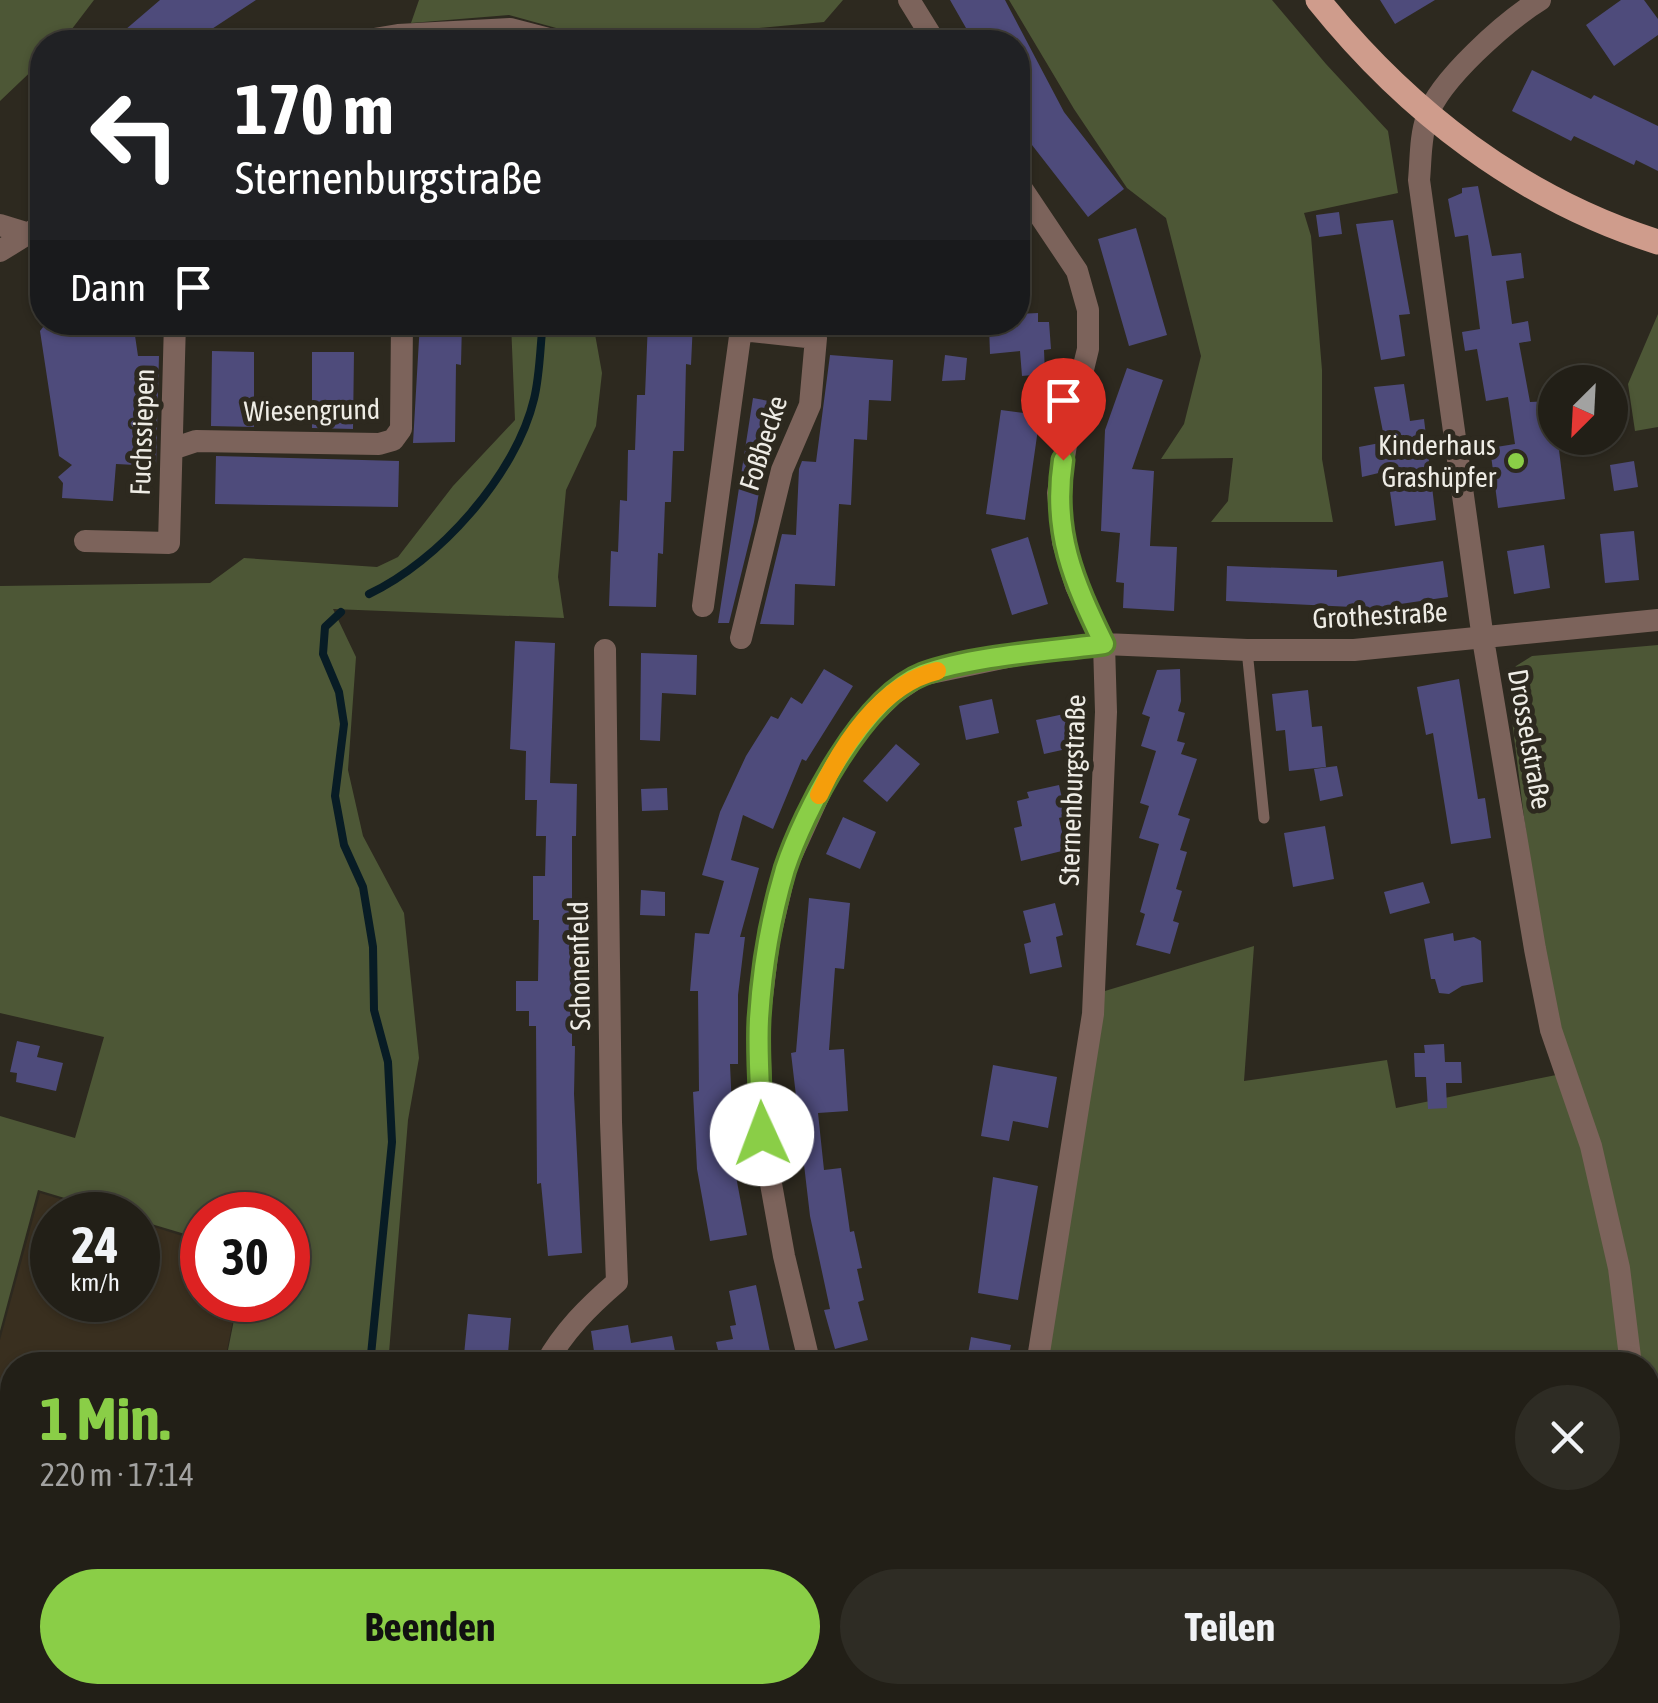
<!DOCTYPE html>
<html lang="de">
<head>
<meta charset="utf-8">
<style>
  body { margin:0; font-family:"Asap Condensed",sans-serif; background:#2e2c24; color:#f1f3f6; height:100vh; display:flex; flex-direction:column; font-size:38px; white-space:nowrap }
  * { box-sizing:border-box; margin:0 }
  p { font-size:32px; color:#a2a2a1 }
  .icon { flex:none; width:55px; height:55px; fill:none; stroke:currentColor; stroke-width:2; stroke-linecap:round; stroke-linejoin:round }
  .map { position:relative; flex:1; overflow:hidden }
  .details { position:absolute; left:0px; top:1352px; width:1660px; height:352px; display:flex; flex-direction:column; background:#221f17; border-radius:40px 40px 0 0; box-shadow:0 2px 8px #0004,0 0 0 2px #3f3d36 }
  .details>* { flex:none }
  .guide { position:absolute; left:30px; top:30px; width:1000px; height:305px; border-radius:40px; box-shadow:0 2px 8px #0004,0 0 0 2px #3f3d36; background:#202124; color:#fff; overflow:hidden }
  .needle { width:65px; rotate:204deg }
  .controls { position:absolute; left:1538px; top:365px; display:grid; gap:20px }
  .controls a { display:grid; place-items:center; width:90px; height:90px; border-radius:50%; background:#221f17; box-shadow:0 2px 8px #0004,0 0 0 2px #3f3d36; font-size:50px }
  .speed { position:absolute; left:30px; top:1192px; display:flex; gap:20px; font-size:50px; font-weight:700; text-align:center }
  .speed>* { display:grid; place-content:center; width:130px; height:130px; border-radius:50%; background:#221f17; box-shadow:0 2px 8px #0004,0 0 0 2px #3f3d36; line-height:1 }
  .speed small { font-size:25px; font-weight:400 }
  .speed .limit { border:15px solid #d22; background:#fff; color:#111 }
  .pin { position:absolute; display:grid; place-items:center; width:85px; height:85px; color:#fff; margin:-102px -42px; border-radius:50% 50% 50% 0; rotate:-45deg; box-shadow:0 0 10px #0007 }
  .pin .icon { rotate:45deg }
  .me { position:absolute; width:110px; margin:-55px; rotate:358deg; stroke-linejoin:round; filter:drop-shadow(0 0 8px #0008) }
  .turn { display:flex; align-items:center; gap:35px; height:210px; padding:0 40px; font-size:45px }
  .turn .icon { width:130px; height:130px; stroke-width:2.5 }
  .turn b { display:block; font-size:70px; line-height:85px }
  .then { display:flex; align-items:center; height:95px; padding:0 40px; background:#0003; gap:20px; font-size:38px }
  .round { display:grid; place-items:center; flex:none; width:105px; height:105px; border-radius:52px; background:#2e2c24 }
  .overview { display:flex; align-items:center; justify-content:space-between; height:170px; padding:0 40px }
  h1 { font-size:60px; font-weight:700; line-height:75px; color:#8ace47 }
  .button { display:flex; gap:20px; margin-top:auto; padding:20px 40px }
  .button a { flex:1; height:115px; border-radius:60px; background:#8ace47; color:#111; font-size:40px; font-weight:700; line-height:115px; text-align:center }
  .button a+a { background:#2e2c24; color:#f1f3f6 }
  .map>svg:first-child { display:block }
  .education { fill:#392f1f }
  .green { fill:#4d5736 }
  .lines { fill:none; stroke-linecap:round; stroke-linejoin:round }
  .stream { stroke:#081c25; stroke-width:8 }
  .building { fill:#4e4b7b }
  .lane { stroke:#7c635b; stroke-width:11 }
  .street { stroke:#7c635b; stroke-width:22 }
  .primary { stroke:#cf9c8c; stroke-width:25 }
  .route-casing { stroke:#5a862e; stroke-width:25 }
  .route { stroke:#8ace47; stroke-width:18 }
  .slow { stroke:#f59e0b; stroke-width:18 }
  .poi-dot { fill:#8ace47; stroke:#2d291f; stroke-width:4 }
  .labels { text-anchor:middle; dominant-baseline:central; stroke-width:10; stroke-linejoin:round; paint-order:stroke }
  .street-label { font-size:28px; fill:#eeece5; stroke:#2d291f }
  .poi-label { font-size:28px; fill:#eeece5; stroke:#2d291f; text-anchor:end }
</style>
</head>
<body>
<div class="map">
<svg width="1658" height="1703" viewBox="0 0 1658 1703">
  <rect width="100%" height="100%" fill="#2d291f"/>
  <path class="education" d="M40 1193 113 1215H52V1300H138V1222L192 1239 202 1250V1300H237L224 1365H12V1692L200 1693 197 1703H0V1340Z"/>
  <path class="green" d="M0 0H94L62 42H42V61L0 101Z
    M419 0H843L824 22 759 28 742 42H607L509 15 411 23Z
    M1009 0H1272L1326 64 1388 131 1398 193 1304 213 1311 236 1322 370V459L1333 522H1211L1228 501 1233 458 1161 459 1184 424 1201 356 1166 218 1127 188 1074 109Z
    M1658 314V427L1635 431 1628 384Z
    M511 323H593L602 373 596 426 566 490 558 577 564 618 333 609 356 657 348 770 363 836 404 913 419 1058 408 1120 388 1365H225L238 1300H288V1215H202V1246L195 1237 138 1220V1215H121L38 1190 0 1331V1116L75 1138 104 1037 0 1013V586L210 583 244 558 377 567 398 557 453 486 515 420Z
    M1658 645V1703H1647L1648 1365H1038L1095 994 1254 946 1244 1081 1387 1060 1396 1108 1556 1075 1507 680 1516 666 1532 656Z
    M203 1692 389 1693 392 1703H199Z"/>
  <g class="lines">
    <path class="stream" d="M369 594C438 562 516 475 534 399 540 375 540 347 543 322
      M341 612 325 627 323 654 339 692 344 724 335 796 344 845 363 887 373 947 374 1010 388 1062 392 1142 370 1365
      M358 1692 361 1703"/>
  </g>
  <path class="building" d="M160 0H256L192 42H136L125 30Z
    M950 0H1005L1064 112 1124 189 1088 217 1032 145 1018 119V42H974Z
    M1380 0H1435L1395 24Z
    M1621 0H1644L1658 19V35L1614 66 1586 25Z
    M1532 70 1591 99 1594 95 1658 126V171L1636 160 1634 165 1574 136 1571 141 1512 111Z
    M1478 186 1492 256 1521 253 1524 278 1506 281 1512 324 1528 321 1531 341 1519 343 1530 402 1553 401 1565 499 1498 508 1490 448 1515 444 1508 397 1486 401 1477 349 1465 351 1462 332 1480 329 1468 235 1455 237 1448 199 1462 193V188Z
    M1339 212 1342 234 1319 237 1316 215Z
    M1393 220 1410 314 1399 315 1405 356 1381 360 1356 224Z
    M1136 228 1167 335 1129 346 1098 239Z
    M1038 313V322H1049L1051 349 1044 350 1045 374 1022 376 1020 351 990 354 989 326 990 322H1018V314Z
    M47 322H133L138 356H159L156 466 116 464 113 501 62 498 63 483 58 477 72 465 59 456 40 331Z
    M420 322H462L461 365 456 364 455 442 413 443Z
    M648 322H693L691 365 686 364 684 451H673L671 502H665L663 554 658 553 656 607 609 606 611 551 618 552 620 500 627 501 628 450H635L637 395H645Z
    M212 351 254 352V427L211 426Z
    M312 352H354L353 429 312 428Z
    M830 355 893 360 891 401 869 400 867 440 854 439 851 505 839 504 835 586 795 584 794 625 760 624 782 534 796 535 799 469 802 461 816 462Z
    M945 355 967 358 965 380 942 381Z
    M1127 368 1163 380 1132 469 1154 471 1150 546 1177 547 1174 611 1123 608 1124 583 1116 582 1120 533 1101 531 1105 430Z
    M1404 384 1410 421 1424 419 1436 520 1395 526 1387 471 1362 477 1359 447 1385 442 1374 387Z
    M753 398 774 402 754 522 729 623H718Z
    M1001 410 1040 415 1025 520 986 514Z
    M216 456 399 461 398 507 215 504Z
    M1634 461 1638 487 1614 491 1610 465Z
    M1634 531 1639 580 1605 583 1600 534Z
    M1028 537 1048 604 1012 615 991 549Z
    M1544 545 1550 588 1514 594 1507 551Z
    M1443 561 1448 597 1373 608 1226 601 1227 566 1337 570V577Z
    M515 641 555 643 550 783 577 784 576 836H572V1046H575L574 1094 582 1253 548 1256 541 1183 537 1184 536 1026H529V1011H516V981H538L539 920H533V876H545L546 836H536L537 800H525L526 751 510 749Z
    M641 653 697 655 696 695 662 693 660 741 640 740Z
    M824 669 853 686 806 761 802 759 773 829 743 815 731 860 759 868 740 937H745L738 995V1064H730L732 1108H737L738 1125H744L746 1154 732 1155 747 1235 710 1241 697 1169 693 1092 699 1091 698 991H690L695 933 709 934 724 881 702 875 720 812 746 756 771 716 778 719 791 697 802 704Z
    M1180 669 1181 701 1178 711 1185 713 1177 741 1185 743 1181 754 1197 759 1178 815 1190 819 1180 850 1187 852 1176 889 1182 891 1173 921 1179 923 1170 954 1136 945 1145 914 1140 912 1159 844 1139 838 1149 806 1140 803 1156 751 1141 746 1150 717 1142 714 1157 670Z
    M1459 679 1478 799 1485 798 1491 838 1451 844 1433 733 1426 735 1417 687Z
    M1308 690 1312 727 1322 726 1326 767 1289 771 1285 730 1276 731 1272 694Z
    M992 699 999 733 966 740 959 706Z
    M1064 714 1071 748 1044 754 1036 720Z
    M896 744 920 764 887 802 863 781Z
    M1337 766 1343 796 1320 801 1314 769Z
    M1059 785 1066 816 1059 818 1066 850 1021 861 1014 828 1022 826 1017 801 1029 798 1027 792Z
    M667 788 668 810 642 811 641 789Z
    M843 817 876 832 860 869 826 854Z
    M1325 826 1334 879 1293 887 1284 833Z
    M1423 882 1430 903 1390 914 1384 892Z
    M641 890 665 892V916L640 915Z
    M809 898 850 903 844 969 835 968 829 1050 844 1049 848 1111 818 1113 824 1170 841 1168 850 1232 854 1231 862 1268 857 1269 864 1300 858 1302 868 1340 835 1349 824 1310 830 1309 810 1216 791 1053 796 1052Z
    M1055 903 1063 935 1056 937 1062 967 1030 974 1024 944 1031 942 1023 911Z
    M1453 933 1454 941 1474 937 1481 941 1483 982 1462 986 1449 994 1439 993 1435 979H1431L1424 939Z
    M17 1041 40 1046 37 1057 63 1063 56 1091 16 1082 17 1073 10 1072Z
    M1444 1044 1445 1062H1461L1462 1083H1446L1447 1108 1428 1109 1426 1077H1415L1414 1053H1425L1424 1045Z
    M993 1065 1057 1077 1048 1128 1013 1121 1009 1141 981 1136Z
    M993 1177 1038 1186 1018 1300 978 1293Z
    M756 1285 770 1352 721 1362 716 1342 733 1339 730 1326 736 1325 729 1291Z
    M468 1314 511 1318 507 1365H463Z
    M628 1325 631 1343 672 1336 676 1356 625 1365H596L591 1331Z
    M971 1337 1011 1345 1007 1365H966Z"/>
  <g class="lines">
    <path class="lane" d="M1247 650 1264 818"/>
    <path class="street" d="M909 0 935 42
      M1540 0C1506 21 1439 80 1427 117 1420 137 1421 159 1419 180L1483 639 1535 949 1551 1030 1591 1146 1619 1268 1631 1365
      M356 42 398 35 510 29 560 42
      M1018 183 1077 271 1088 310V349L1069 427 1058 493 1063 542 1076 586 1104 644 1106 712 1093 1014 1037 1365
      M0 225 26 233
      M0 251 42 225
      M172 449 196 441 379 444 393 440 401 429 402 322
      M85 541 169 543 175 322
      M703 606 742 322
      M741 638 782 470 810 405 816 338 742 330
      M545 1365C564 1331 588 1307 617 1282L611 1122 605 650
      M810 1365 784 1256 762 1134 759 1021 769 940 786 867 828 775 857 730 893 694 921 675 1022 654 1104 644 1247 650H1354L1658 620
      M1648 1474V1584
      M642 1692 647 1703
      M1047 1692 1050 1703
      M1644 1703 1645 1692"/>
    <path class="primary" d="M1318 0C1407 111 1521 199 1658 242"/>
  </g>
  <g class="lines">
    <defs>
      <path id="route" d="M762 1134C761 1096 757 1057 759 1019 762 970 771 916 785 869 804 811 863 697 923 674 972 656 1051 651 1104 644 1073 580 1052 532 1063 460"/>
    </defs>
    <use href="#route" class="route-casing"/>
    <use href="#route" class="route"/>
    <path class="slow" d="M819 795C841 747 881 684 937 671"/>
  </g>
  <circle class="poi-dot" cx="1516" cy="461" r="10"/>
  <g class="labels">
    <g class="street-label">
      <text transform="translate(312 410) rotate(-1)">Wiesengrund</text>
      <text transform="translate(142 432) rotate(-88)">Fuchssiepen</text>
      <text transform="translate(763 443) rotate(-72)">Foßbecke</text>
      <text transform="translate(1380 615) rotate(-3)">Grothestraße</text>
      <text transform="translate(1530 739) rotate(80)">Drosselstraße</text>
      <text transform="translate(1072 790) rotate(-88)">Sternenburgstraße</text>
      <text transform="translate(579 966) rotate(-91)">Schonenfeld</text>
    </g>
    <g class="poi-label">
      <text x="1496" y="445">Kinderhaus<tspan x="1496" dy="32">Grashüpfer</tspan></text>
    </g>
  </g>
</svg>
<div class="controls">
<a><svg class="needle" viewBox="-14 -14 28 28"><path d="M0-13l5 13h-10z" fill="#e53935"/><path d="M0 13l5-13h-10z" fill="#a2a2a1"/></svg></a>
</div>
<div class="speed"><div>24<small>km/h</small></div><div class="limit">30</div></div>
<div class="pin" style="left:1063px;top:460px;background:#d93025"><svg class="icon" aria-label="arrive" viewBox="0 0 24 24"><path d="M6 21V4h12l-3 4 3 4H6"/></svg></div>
<svg class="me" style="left:762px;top:1134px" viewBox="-20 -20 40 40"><circle r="19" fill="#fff"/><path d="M0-13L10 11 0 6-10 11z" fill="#8ace47"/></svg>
<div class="guide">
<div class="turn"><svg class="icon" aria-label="left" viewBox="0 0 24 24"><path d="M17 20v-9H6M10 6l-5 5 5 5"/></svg><div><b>170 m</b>Sternenburgstraße</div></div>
<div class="then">Dann<svg class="icon" aria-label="arrive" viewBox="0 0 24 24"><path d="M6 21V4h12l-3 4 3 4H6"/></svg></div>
</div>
<section class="details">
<div class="overview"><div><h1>1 Min.</h1><p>220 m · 17:14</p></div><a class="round"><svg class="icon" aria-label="close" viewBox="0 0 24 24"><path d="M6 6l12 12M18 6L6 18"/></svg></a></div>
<div class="button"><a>Beenden</a><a>Teilen</a></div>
</section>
</div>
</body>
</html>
